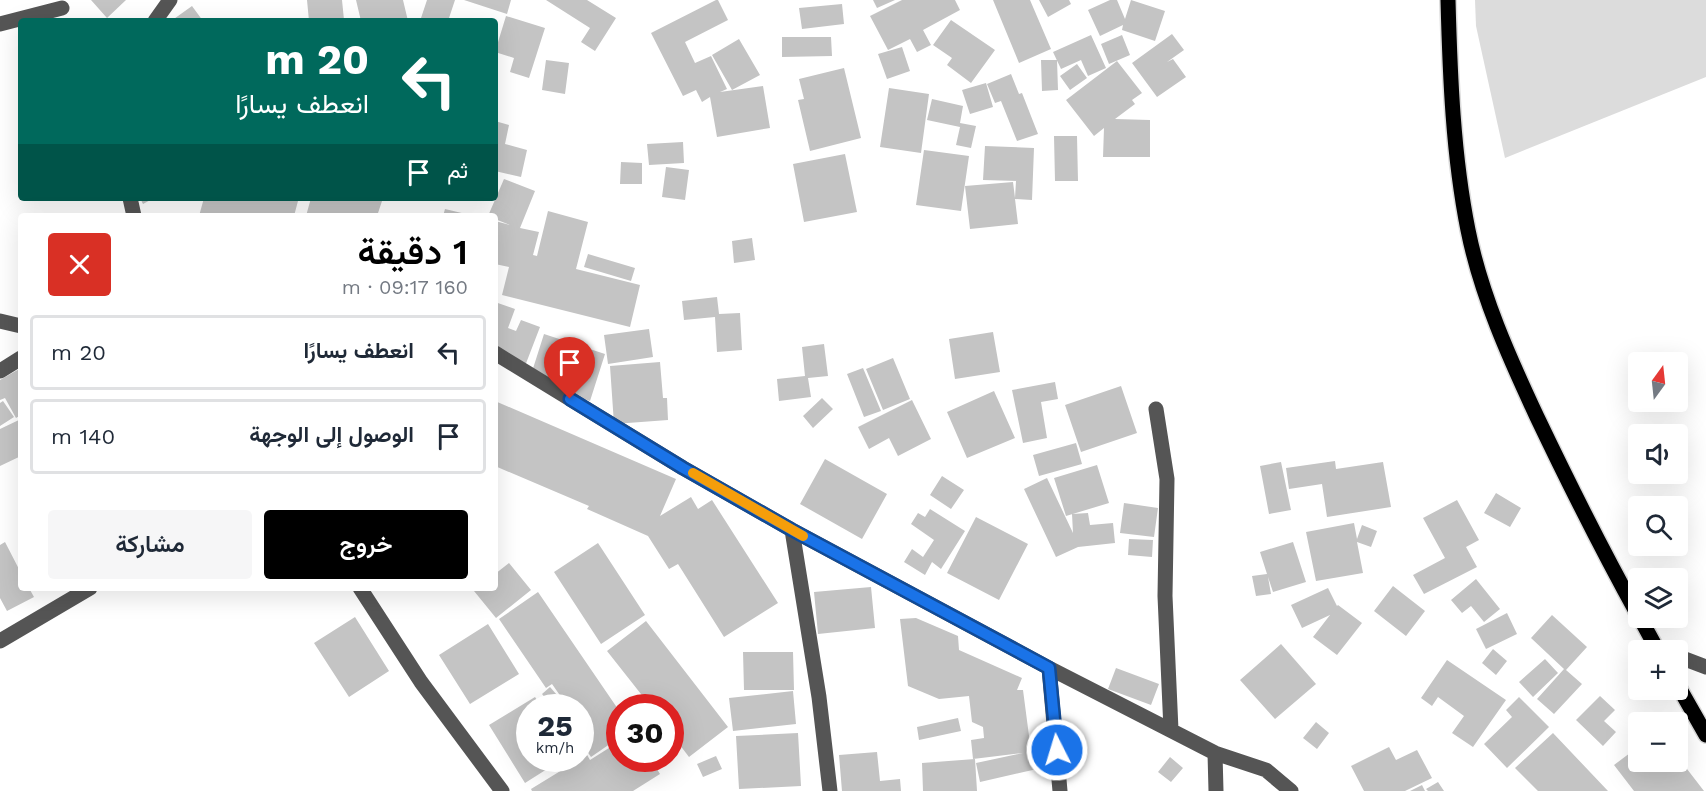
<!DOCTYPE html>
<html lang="ar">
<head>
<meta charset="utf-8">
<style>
  body { margin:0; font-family:"Work Sans",Vazirmatn,sans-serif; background:#f6f6f7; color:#1f2937; direction:rtl; height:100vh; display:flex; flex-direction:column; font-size:22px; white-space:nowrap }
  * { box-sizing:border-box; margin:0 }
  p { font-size:20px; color:#747a83 }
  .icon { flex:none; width:33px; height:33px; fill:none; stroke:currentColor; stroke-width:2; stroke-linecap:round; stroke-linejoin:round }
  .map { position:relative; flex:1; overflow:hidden; direction:ltr }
  .side { position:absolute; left:18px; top:213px; width:480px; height:378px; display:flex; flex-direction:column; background:#fff; border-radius:6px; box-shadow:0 6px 24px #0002; direction:rtl }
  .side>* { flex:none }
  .guide { position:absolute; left:18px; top:18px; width:480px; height:183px; border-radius:6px; box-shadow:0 6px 24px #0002; direction:rtl; background:#00695c; color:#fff; overflow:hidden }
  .needle { width:39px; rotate:15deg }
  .controls { position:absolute; left:1628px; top:352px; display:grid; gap:12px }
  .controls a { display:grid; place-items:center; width:60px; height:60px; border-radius:6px; background:#fff; box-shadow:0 6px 24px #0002; font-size:30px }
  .speed { position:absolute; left:516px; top:694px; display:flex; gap:12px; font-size:30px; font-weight:700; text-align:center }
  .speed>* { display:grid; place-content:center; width:78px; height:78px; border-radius:50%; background:#fff; box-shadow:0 6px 24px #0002; line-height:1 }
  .speed small { font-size:15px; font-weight:400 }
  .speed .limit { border:9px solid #d22; background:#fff; color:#111 }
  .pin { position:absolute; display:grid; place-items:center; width:51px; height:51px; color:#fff; margin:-62px -26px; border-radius:50% 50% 50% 0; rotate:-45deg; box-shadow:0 0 6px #0007 }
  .pin .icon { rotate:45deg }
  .me { position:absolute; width:66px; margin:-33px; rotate:355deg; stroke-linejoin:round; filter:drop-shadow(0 0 4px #0008) }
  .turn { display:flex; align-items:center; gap:21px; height:126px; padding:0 30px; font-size:27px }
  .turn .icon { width:78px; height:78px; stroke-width:2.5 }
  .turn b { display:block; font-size:42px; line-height:51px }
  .then { display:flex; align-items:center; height:57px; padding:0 30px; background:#0003; gap:12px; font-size:22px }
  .round { display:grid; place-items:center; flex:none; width:63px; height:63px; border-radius:6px; background:#f6f6f7 }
  .summary { display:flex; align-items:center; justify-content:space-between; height:102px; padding:0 30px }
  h1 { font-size:36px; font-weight:600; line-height:45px; color:#000 }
  .cta { display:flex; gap:12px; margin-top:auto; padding:12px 30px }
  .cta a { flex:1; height:69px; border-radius:6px; background:#000; color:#fff; font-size:24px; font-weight:600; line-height:69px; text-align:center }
  .cta a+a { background:#f6f6f7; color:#1f2937 }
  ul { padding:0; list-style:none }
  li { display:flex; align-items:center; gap:18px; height:75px; margin:0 12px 9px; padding:0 18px; border:3px solid #e0e1e3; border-radius:6px }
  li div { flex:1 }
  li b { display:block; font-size:22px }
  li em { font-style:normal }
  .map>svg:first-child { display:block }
  .green { fill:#dcdcdc }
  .building { fill:#c4c4c4 }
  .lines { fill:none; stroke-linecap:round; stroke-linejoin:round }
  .major-casing { stroke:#dbdbdb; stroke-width:18 }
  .minor { stroke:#555; stroke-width:15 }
  .major { stroke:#000; stroke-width:15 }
  .route-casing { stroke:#114b97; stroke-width:15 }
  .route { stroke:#1a73e8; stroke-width:10 }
  .slow { stroke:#f59e0b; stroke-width:10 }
</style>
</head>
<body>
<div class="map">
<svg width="1706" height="791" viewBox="0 0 1706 791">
  <rect width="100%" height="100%" fill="#fff"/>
  <path class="green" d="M1475 0H1706V77L1505 158 1476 26Z"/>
  <path class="building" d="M91 0H126L107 18Z
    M307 0H342L344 20 309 21Z
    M356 0H403L408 21H361Z
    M427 0H455L449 18 456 21H420Z
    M464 0H511L507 14Z
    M546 0H587L616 18 595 51 581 42 590 28Z
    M716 0H718L728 20 685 42 695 63 711 56 727 89 720 92 763 86 770 128 717 137 710 97 702 102 696 90 683 96 651 33Z
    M873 0H895L877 8Z
    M902 0H955L960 10 923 30 931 45 917 52 910 39 888 50 870 16Z
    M993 0H1030L1051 49 1019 63Z
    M1039 0H1069L1071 4 1048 17Z
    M1110 0H1117L1125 19 1131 0 1165 11 1155 41 1122 30 1123 25 1100 36 1088 10Z
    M842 4 844 24 802 29 799 8Z
    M192 6 203 21H171Z
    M506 16 545 28 529 78 510 72 514 58 495 52Z
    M951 20 995 50 971 83 947 65 952 58 933 45Z
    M1172 34 1184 50 1167 62 1173 59 1186 77 1157 97 1132 63Z
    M1091 35 1106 68 1088 76 1081 60 1061 69 1053 52Z
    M1122 35 1130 55 1109 64 1101 44Z
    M782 37H831L832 56 782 57Z
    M739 39 760 75 732 90 712 55Z
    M902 47 910 71 887 79 878 54Z
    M546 60 569 63 565 94 542 90Z
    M1041 60H1057L1058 90 1042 91Z
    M1117 61 1142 93 1132 100 1135 104 1115 119 1150 120V157H1103L1104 128 1094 136 1066 100Z
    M1077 64 1087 78 1070 90 1060 76Z
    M844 68 861 138 810 151 798 100 804 99 799 79Z
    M1011 74 1019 94 1022 93 1038 134 1017 141 1001 101 995 103 987 84Z
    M986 83 993 107 970 114 962 90Z
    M889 88 929 94 921 153 880 147Z
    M932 99 963 106 960 123 976 126 971 148 956 145 960 127 927 120Z
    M495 121 509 125 505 144 527 150 521 177 495 171Z
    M1054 136H1077L1078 181H1055Z
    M683 142 684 163 649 165 647 144Z
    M985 146 1034 148 1032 200 1015 199 1018 224 970 229 965 186 1013 182 1015 198 1016 181H1019L983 180Z
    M924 150 969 156 961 211 916 205Z
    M845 154 857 212 804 222 793 164Z
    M621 162 642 163V184H620Z
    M666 167 689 170 685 200 662 197Z
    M504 179 535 191 520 228 539 232 533 255 537 256 548 211 588 222 576 269 640 285 630 327 502 295 509 267 495 264V221L510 225 495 219V216H488Z
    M140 198H154L143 204Z
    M204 198H286L298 201 294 216H199Z
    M311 198H383L377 216H306Z
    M445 209 470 215V216H443Z
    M752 238 755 260 734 263 732 241Z
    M588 254 635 268 631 281 584 267Z
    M717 297 719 314 740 313 742 350 717 352 715 317 684 320 682 301Z
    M495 302 515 309 508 328 516 331 521 320 540 327 525 366 495 354Z
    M649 329 653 357 608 364 604 335Z
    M993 332 1000 372 955 379 949 339Z
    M544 334 605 354 590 401 529 381Z
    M824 344 828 376 808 378 811 397 779 401 777 379 805 376 802 347Z
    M893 358 910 399 883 410 866 369Z
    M660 362 663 398H667L668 420 614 424 610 366Z
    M21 368V415L16 418 5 398 0 400V380Z
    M863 368 881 411 864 417 847 374Z
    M1055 382 1058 399 1041 402 1047 438 1023 443 1012 390Z
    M1121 386 1137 433 1081 452 1065 405Z
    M994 391 1015 438 967 458 947 412Z
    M822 398 833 409 813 428 803 416Z
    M912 400 931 439 898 456 889 438 869 449 858 427Z
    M3 401 14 417 0 426V403Z
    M495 401 676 479 660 516 691 497 698 509 712 500 778 603 724 637 678 564 669 569 648 536 587 509 589 506 495 466Z
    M21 419V456L0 466V429Z
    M1076 443 1082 464 1039 476 1033 455Z
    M825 459 887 494 862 539 800 504Z
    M1335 461 1336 469 1383 462 1391 507 1327 517 1322 484 1289 489 1286 468Z
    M1281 462 1291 510 1269 514 1260 466Z
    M1097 465 1109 503 1066 516 1054 478Z
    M942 476 964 490 951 509 930 495Z
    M1047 478 1073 533 1072 514 1088 513 1090 525 1113 523 1115 543 1078 547 1056 557 1024 489Z
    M1496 493 1521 508 1510 527 1484 513Z
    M1457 500 1479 540 1466 547 1477 567 1424 594 1413 575 1445 558 1423 518Z
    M1124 503 1158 508 1154 537 1120 533Z
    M930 509 965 531 941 569 932 562 925 575 904 562 912 549 923 557 934 540 911 524 918 513 925 517Z
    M976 517 1028 544 999 600 947 573Z
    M1354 523 1357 539 1362 525 1377 531 1371 547 1357 542 1363 573 1316 581 1306 532Z
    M1129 539 1153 540 1152 557 1128 555Z
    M5 542 21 573V588H29L34 597 7 611 0 598V545Z
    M1293 542 1306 582 1273 592 1268 577 1271 594 1256 596 1252 576 1267 574 1260 552Z
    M598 543 645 615 601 644 554 572Z
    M509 563 531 590 496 618 474 591 477 588H495V574Z
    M1476 579 1500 609 1484 622 1471 606 1462 613 1451 600Z
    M1393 586 1425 611 1406 636 1374 611Z
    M871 587 875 628 818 634 814 592Z
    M1328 588 1337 606 1338 605 1362 623 1337 655 1313 637 1330 615 1302 628 1291 605Z
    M538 592 620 712V737L591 757 580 741V708H561L566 704 552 684 546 688 499 619Z
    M1507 613 1517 634 1486 649 1476 629Z
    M1552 615 1587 647 1566 670 1582 684 1554 714 1537 699 1564 669 1531 638Z
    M355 617 389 671 349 697 314 643Z
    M916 618 958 636 959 650 1022 678 1017 690H1023L1031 751H1033L1037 769 980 782 976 763 1023 753 973 759 971 740 984 738 983 727 972 722 969 696 939 699 908 686 900 619Z
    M646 621 728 727 689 757 670 732V708H652L607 651Z
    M488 624 519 674 470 704 439 655Z
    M1281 644 1316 684 1275 719 1240 680Z
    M1493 649 1507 661 1496 675 1482 663Z
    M743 652H793L794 690H744Z
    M1545 659 1558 673 1533 697 1519 682Z
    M1447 660 1506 700 1473 747 1452 733 1464 716 1438 697 1432 706 1421 698Z
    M1116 668 1159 684 1151 705 1108 689Z
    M550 687 564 703 558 708H554L542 694Z
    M793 691 796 724 733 731 729 698Z
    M1600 696 1615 710 1604 721 1616 732 1603 746 1576 720Z
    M535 697 542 708H530V759H571L557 767 555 764 525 783 489 725Z
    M1519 697 1549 727 1507 768 1484 744 1512 717 1506 710Z
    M958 718 961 731 919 740 917 727Z
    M1316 722 1329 733 1317 749 1303 738Z
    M798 733 801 786 739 789 736 736Z
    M1553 733 1608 791H1538L1515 768Z
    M620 741V759H651L660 774 633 791H532L531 789 580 759 586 753 590 760Z
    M1389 747 1396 760 1417 750 1432 778 1405 791H1364L1351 766Z
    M1638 747V762H1677V756L1704 791H1634L1614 765Z
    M877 752 880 781 900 779 901 791H842L839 755Z
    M716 756 722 769 703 777 697 764Z
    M1170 757 1183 768 1171 782 1158 772Z
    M975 759 977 791H923L922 763Z
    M1438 782 1444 791H1428L1426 789Z
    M1422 785 1425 791H1410Z"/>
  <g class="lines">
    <defs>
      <path id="major" d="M1448 0C1450 76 1453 155 1468 230 1481 295 1509 357 1537 417 1569 484 1602 550 1638 615
        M1640 618 1658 651
        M1677 684 1706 735"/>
    </defs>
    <use href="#major" class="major-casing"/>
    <path class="minor" d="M155 21 170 0
      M0 24 62 8
      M130 198 134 216
      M0 321 21 326
      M495 353 683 468 792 530 1049 668 1215 753 1266 770 1291 791
      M0 371 21 358
      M1156 409 1167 479 1165 596 1171 730
      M792 530 819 697 830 791
      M360 588 421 682 502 791
      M0 641 90 588
      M1677 656 1706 667
      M1049 668 1060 791
      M1215 753 1216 791"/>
    <use href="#major" class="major"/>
  </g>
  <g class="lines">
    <defs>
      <path id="route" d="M570 399 683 468 792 530 1049 668 1057 750"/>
    </defs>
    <use href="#route" class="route-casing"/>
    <use href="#route" class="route"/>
    <path class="slow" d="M693 473 803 536"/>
  </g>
</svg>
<div class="controls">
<a><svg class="needle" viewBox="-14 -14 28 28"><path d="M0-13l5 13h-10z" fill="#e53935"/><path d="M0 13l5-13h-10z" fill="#747a83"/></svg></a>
<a><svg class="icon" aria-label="sound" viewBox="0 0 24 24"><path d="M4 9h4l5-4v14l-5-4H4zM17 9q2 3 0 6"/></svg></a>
<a><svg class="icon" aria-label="search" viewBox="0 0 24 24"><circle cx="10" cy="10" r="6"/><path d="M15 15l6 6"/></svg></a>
<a><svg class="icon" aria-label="layers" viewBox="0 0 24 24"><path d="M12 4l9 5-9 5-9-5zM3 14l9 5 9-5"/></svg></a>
<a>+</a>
<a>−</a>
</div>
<div class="speed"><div>25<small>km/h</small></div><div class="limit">30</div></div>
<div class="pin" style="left:570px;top:399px;background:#d93025"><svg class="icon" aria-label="arrive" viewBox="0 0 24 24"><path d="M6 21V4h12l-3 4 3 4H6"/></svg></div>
<svg class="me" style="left:1057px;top:750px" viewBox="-20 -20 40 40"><circle r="17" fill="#1a73e8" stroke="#fff" stroke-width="3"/><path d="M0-11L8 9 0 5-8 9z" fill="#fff"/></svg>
<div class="guide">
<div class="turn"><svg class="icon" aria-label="left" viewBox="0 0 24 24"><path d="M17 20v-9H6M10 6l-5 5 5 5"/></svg><div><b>20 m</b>انعطف يسارًا</div></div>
<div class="then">ثم<svg class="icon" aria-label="arrive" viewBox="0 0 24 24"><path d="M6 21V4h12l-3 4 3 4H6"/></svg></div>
</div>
<section class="side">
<div class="summary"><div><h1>1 دقيقة</h1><p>160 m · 09:17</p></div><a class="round" style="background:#d93025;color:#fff"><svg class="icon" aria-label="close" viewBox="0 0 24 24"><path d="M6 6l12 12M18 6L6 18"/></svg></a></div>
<ul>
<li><svg class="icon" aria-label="left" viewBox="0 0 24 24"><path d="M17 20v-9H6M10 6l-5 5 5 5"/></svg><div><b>انعطف يسارًا</b></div><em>20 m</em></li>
<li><svg class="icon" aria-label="arrive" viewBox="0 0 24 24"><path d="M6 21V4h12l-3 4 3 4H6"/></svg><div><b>الوصول إلى الوجهة</b></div><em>140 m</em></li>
</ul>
<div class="cta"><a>خروج</a><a>مشاركة</a></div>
</section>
</div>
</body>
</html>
